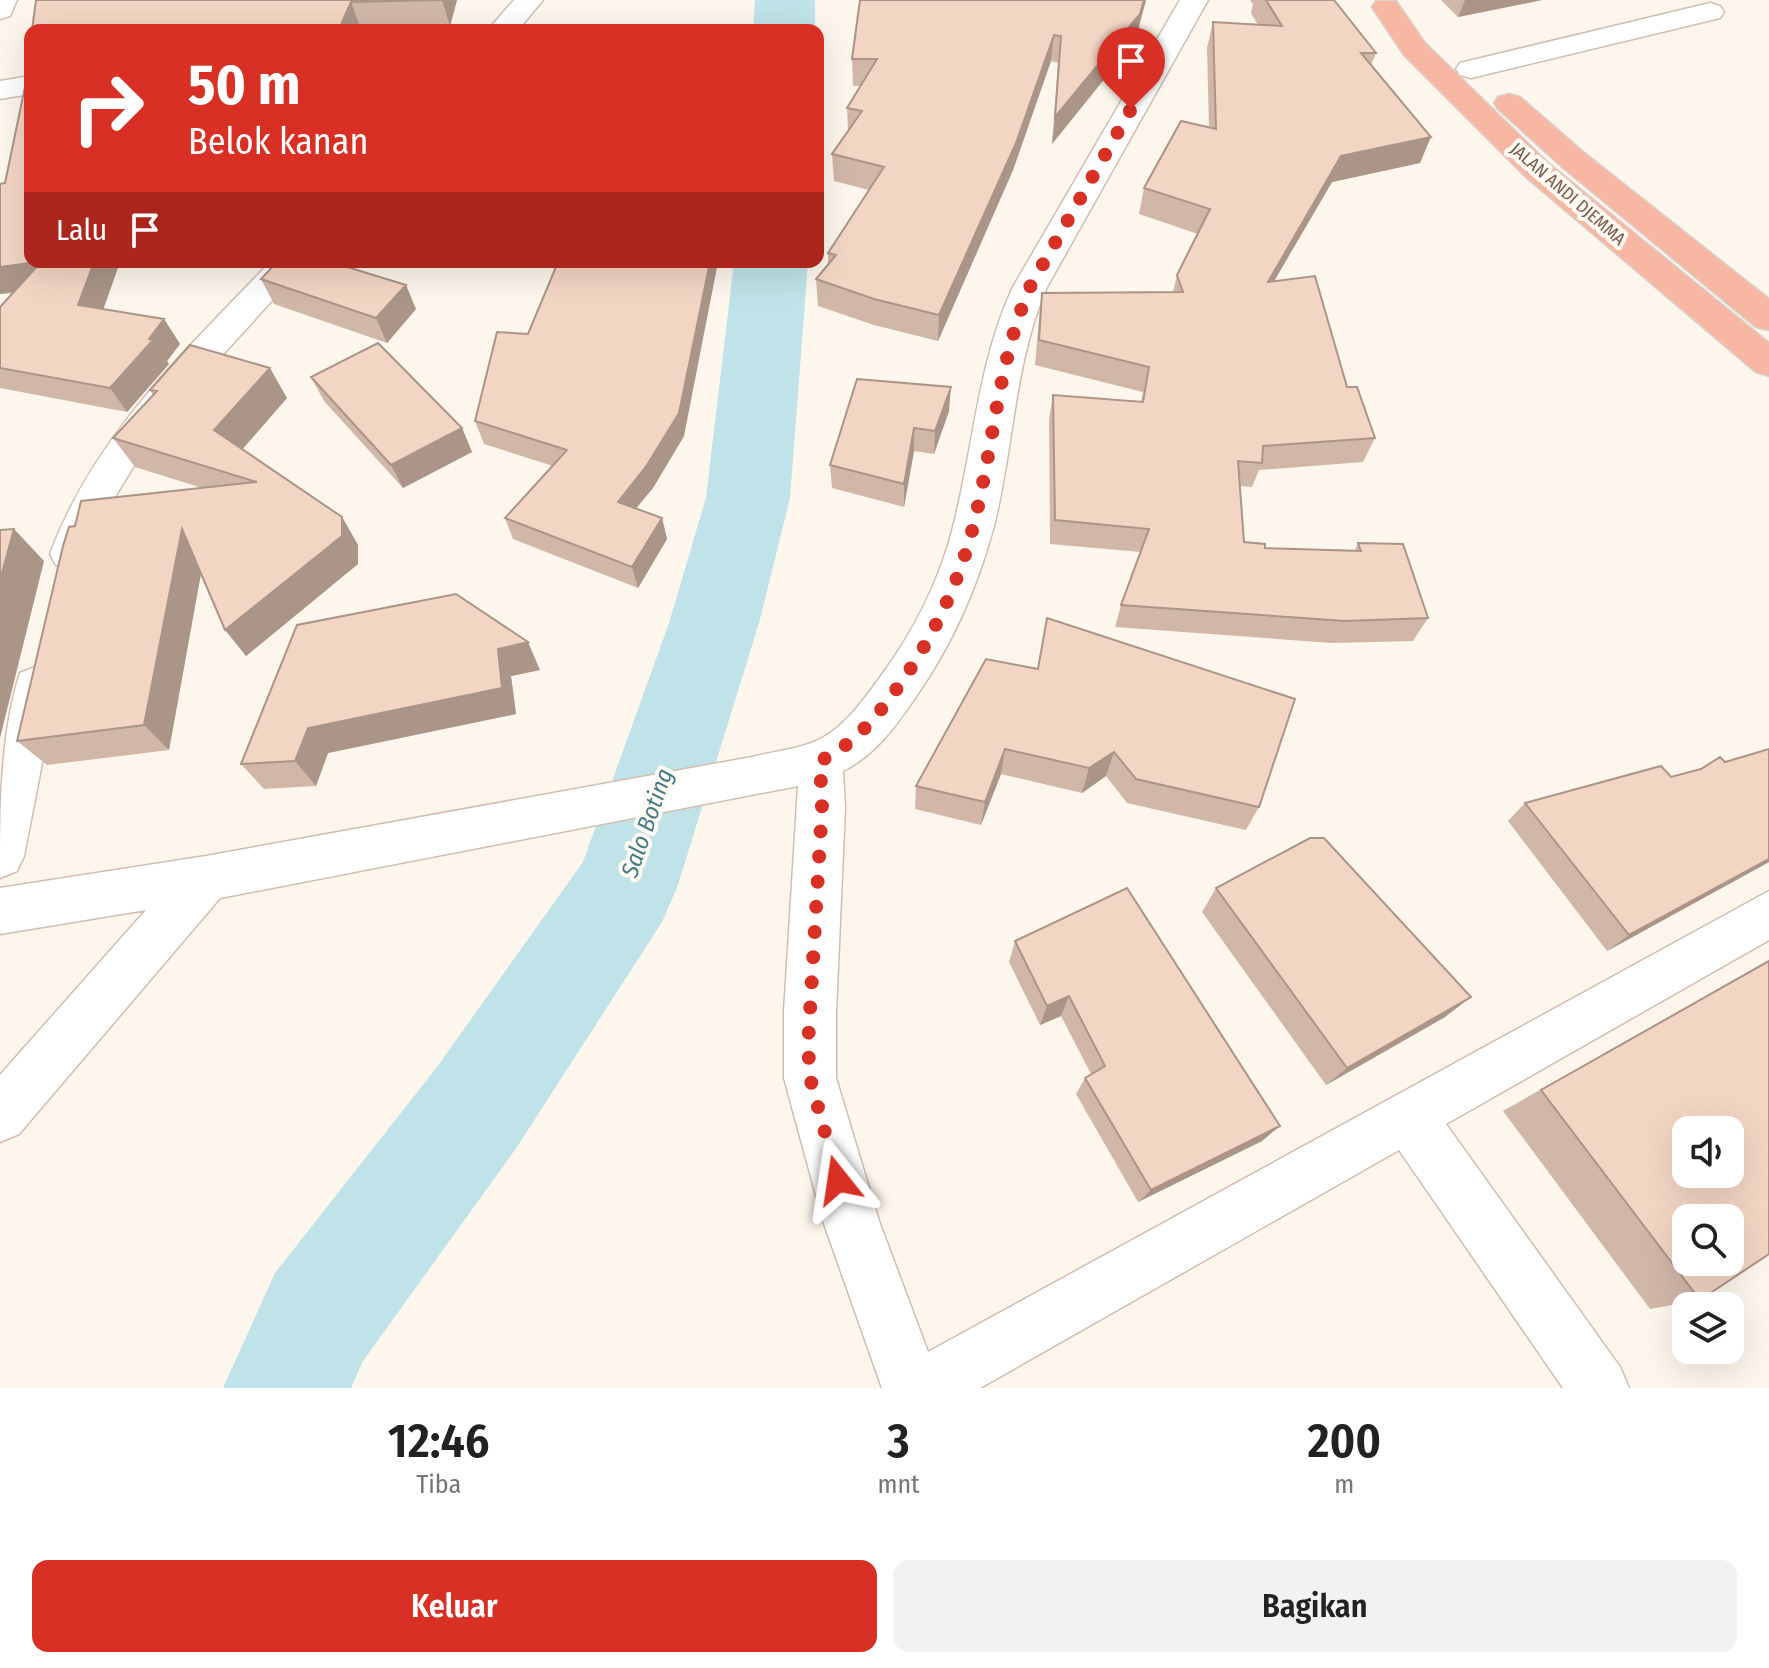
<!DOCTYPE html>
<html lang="id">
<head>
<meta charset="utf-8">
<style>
  body { margin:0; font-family:"Fira Sans Condensed",sans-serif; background:#f2f2f2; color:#222; height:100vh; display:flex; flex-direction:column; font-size:30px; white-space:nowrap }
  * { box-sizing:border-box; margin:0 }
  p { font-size:26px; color:#767676 }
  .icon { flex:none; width:44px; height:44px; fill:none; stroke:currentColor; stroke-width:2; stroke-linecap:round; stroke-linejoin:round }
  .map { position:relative; height:1388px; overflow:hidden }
  .details { display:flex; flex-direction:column; background:#fff; flex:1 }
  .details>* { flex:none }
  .banner { position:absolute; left:24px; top:24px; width:800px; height:244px; border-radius:16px; box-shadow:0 8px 32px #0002; background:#d93025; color:#fff; overflow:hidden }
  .controls { position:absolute; left:1672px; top:1116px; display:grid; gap:16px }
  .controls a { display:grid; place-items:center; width:72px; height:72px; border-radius:16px; background:#fff; box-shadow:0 8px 32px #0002; font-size:40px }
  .pin { position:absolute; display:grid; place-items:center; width:68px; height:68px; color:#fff; margin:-82px -34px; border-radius:50% 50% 50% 0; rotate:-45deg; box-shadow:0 0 8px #0007 }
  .pin .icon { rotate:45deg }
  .me { position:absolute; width:88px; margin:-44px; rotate:345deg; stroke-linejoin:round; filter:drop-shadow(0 0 6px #0008) }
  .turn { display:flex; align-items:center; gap:28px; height:168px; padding:0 32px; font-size:36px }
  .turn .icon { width:104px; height:104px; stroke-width:2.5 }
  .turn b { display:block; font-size:56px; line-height:68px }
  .then { display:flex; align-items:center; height:76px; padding:0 32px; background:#0003; gap:16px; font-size:30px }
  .eta { display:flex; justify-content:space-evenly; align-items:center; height:136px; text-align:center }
  .eta b { font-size:48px; font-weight:600; line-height:56px }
  .primary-button { display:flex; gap:16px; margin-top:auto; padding:16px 32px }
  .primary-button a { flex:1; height:92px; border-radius:16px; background:#d93025; color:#fff; font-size:32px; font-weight:600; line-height:92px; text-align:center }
  .primary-button a+a { background:#f2f2f2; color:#222 }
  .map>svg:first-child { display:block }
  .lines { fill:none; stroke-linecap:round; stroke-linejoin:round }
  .river { fill:#bfe3e8; fill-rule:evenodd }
  .street-casing { stroke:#d1beb0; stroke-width:3 }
  .highway-casing { stroke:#dad1cd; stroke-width:3 }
  .street { fill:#fff; fill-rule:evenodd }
  .highway { fill:#f7b7a3; fill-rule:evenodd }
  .wall { fill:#d1b7a8 }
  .shaded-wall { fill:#aa9588 }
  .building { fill:#f3d5c3; stroke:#aa9588; stroke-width:2; fill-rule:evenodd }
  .route { stroke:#d93025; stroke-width:14; stroke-dasharray:0 25.2 }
  .labels { text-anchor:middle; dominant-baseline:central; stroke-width:8; stroke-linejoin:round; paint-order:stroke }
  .far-street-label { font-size:18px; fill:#7a5c4d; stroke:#fffaf3 }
  .water-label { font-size:24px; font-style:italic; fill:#437c86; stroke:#fffaf3 }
</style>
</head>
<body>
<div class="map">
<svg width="1769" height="1388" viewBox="0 0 1769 1388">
  <rect width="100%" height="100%" fill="#fdf6ec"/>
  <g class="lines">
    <path class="river" d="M755 0H815V30H753Z
      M734 262H808L790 498 759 623 677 888 662 922 517 1147 363 1361 351 1388H223L275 1273 437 1067 583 862 669 623 706 498Z"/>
    <defs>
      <path id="street" d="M0 0H17L10 16 0 19Z
        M514 0H543L518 30H488Z
        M1180 0H1208L1047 287C1014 363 1014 446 994 526 978 586 951 647 915 698 896 726 874 756 843 771L845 808 836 1012V1078L879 1221 928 1352 1769 891V940L1446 1124 1620 1367 1629 1388H1563L1399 1150 980 1388H882L823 1221 784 1078V1012L798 786 220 898 19 1134 0 1142V1075L146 910 0 934V888L206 856 752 757C775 751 802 749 822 738 846 725 865 698 881 676 914 631 941 578 954 523 974 444 978 362 1013 287Z
        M1710 3 1720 6 1724 12 1720 18 1471 78 1460 75 1456 69 1460 63Z
        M30 76V94L0 99V81Z
        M270 262H307L208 371 146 446 104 515 84 565 70 570 56 565 50 554C94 435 185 352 270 262Z
        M35 667 50 673 57 686 24 856 17 871 0 878C0 812 0 734 20 673Z"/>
      <path id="highway" d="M1376 1H1396L1425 43 1548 163 1769 343V376L1756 372 1526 177 1404 55 1372 7Z
        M1509 94 1520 97 1583 152 1769 299V330L1756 327 1561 166 1498 109 1494 103 1498 97Z"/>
    </defs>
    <use href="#street" class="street-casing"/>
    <use href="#highway" class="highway-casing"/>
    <use href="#street" class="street"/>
    <use href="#highway" class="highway"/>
  </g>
  <path class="wall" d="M36 0H457L450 26 360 27 359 30H32Z
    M860 0H1146L1135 41 1052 144 1058 63 1051 61 1013 170 938 341 874 325 818 306 816 279 828 264V253L869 190 834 181 832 154 848 131 847 108 861 86H853L852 59Z
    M1250 0H1334L1376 53 1371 65 1420 163 1332 182 1274 281 1347 387 1375 438 1363 462 1259 470 1252 487 1240 486 1244 542 1265 548 1355 550 1358 543 1428 618 1413 641 1332 643 1115 627 1121 605 1141 552 1050 544 1049 419 1053 395 1141 402 1143 392 1035 365 1039 319 1042 293 1173 292 1177 275 1198 234 1139 214 1144 188 1209 127 1207 48 1213 22 1258 25 1251 13 1253 4Z
    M1441 0H1542L1458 17Z
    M26 82 30 262H120L103 309 164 319 180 344 167 361 169 364 127 412 0 388V307L13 293 0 294V184L5 183Z
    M261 279 416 309 387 343 274 304Z
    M528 334 684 436 653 488 636 508 662 518 667 539 638 588 513 539 505 518 553 466 484 444 475 421Z
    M311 377 462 428 472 452 403 488 324 401Z
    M150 390 287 398 242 449 342 517 358 545V564L246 656 201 573 169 750 47 765 17 741 75 526 202 488 135 467 113 438 153 395Z
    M949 411 934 454 914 451 904 507 832 488 830 465Z
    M297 625 540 670 511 676 516 714 328 753 316 786 264 789 241 764Z
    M986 659 1259 807 1246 830 1127 803 1106 776 1082 793 1001 774 981 825 915 809 916 786Z
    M1671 777 1769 862 1607 951 1508 821 1525 803Z
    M1216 888 1445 1017 1326 1085 1202 912Z
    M1015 941 1262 1141 1138 1202 1076 1094 1085 1078 1091 1074 1061 1016 1040 1025 1009 962Z
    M1769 960 1700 1300 1650 1309 1503 1111Z"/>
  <path class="shaded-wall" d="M442 0H457L450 26Z
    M1144 0H1146L1135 41 1052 144 1055 117Z
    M1465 0H1542L1458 17Z
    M351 2 360 27 359 30H341L340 27Z
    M1054 35 1051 61 1013 170 938 341 939 315Z
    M1431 137 1420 163 1332 182 1259 307 1268 282 1341 156Z
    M37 262H43L60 286 0 294V267Z
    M94 262H120L96 330 78 305Z
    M710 262H718L684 436 653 488 624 523 618 502Z
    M406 285 416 309 387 343 376 318Z
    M164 319 180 344 167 361 169 364 127 412 110 388Z
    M270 368 287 398 234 459 214 430Z
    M951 387 949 411 934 454 935 431Z
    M462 428 472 452 403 488 391 465Z
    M914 428V451L904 507V484Z
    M342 517 358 545V564L246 656 225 630Z
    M662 518 667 539 638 588 632 567Z
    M14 529 44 561 0 738V580Z
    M182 529 204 557 169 750 144 725Z
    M528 642 540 670 511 676 516 714 328 753 316 786 295 761 308 728 498 649Z
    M1005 749 1001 774 981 825 985 802Z
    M1114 752 1106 776 1082 793 1089 768Z
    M1769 859V862L1607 951 1629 935Z
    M1069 996 1061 1016 1040 1025 1047 1006Z
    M1471 997 1445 1017 1326 1085 1347 1068Z
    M1280 1126 1262 1141 1138 1202 1151 1190Z"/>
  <path class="building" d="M36 0H442L351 2 340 27 271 30H32Z
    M860 0H1144L1140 14 1055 117 1061 36 1054 35 1016 143 939 315 874 299 816 279 836 255 828 253 884 167 832 154 862 111 847 108 877 59H852Z
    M1266 0H1334L1376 53H1361L1431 137 1341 156 1268 282 1315 276 1347 387H1357L1375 438 1263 446 1262 463 1238 461 1244 542 1265 544V548L1361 551 1358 543 1403 544 1428 618 1345 621 1121 605 1149 529 1055 520 1053 395 1143 402 1149 367 1039 340 1042 293 1183 292 1177 275 1210 209 1144 188 1181 121 1216 129 1213 22 1282 26Z
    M30 49V262H37L0 267V184L5 183 26 82Z
    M41 262H94L78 305 164 319 149 339 153 340 110 388 0 368V307Z
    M277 262H331L406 285 376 318 261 279Z
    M558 262H710L679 413 647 465 618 502 662 518 632 567 505 518 567 450 475 421 497 332 528 334Z
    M378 343 462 428 391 465 311 377Z
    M190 345 270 368 214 430 342 517V536L225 630 182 529 144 725 17 741 63 546 69 527 75 526 81 501 257 482 113 438 157 391 150 390Z
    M857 379 951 387 935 431 914 428 904 484 830 465Z
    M14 529 0 580V530Z
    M456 594 528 642 498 649 502 688 308 728 295 761 241 764 297 625Z
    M1047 618 1295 699 1259 807 1136 779 1114 752 1089 768 1005 749 985 802 916 786 986 659 1038 669Z
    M1769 749V859L1629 935 1525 803 1661 766 1671 777 1701 769 1720 757 1725 762Z
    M1310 838H1324L1471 997 1347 1068 1216 888Z
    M1127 888 1280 1126 1151 1190 1085 1078 1105 1066 1069 996 1047 1006 1015 941Z
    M1769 961V1254L1700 1300 1541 1090ZM1686 1130H1730V1174H1686ZM1686 1218H1730V1262H1686Z"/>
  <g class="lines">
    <path class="route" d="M838 1180 810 1078 808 1045 822 808 820 761C854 744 876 718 898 687 933 638 960 581 974 523 994 444 998 362 1030 287L1131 109"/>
  </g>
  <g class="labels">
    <g class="far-street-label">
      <text transform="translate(1568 194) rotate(41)">JALAN ANDI DJEMMA</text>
    </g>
    <g class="water-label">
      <text transform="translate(647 823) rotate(-71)">Salo Boting</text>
    </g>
  </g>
</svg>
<div class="controls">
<a><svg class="icon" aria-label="sound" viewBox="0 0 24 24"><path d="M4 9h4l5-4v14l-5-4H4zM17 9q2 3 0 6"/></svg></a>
<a><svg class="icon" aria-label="search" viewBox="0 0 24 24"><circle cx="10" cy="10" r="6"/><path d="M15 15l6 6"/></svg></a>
<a><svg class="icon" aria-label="layers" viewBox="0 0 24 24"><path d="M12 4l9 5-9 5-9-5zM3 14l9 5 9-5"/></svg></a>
</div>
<div class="pin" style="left:1131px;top:109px;background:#d93025"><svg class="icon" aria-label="arrive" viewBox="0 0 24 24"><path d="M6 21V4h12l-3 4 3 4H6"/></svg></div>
<svg class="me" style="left:838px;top:1180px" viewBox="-20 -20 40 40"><path d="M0-17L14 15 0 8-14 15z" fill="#d93025" stroke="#fff" stroke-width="4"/></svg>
<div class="banner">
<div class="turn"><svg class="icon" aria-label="right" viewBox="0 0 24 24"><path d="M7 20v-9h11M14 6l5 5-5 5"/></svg><div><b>50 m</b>Belok kanan</div></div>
<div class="then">Lalu<svg class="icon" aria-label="arrive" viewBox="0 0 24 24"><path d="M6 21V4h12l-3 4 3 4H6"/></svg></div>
</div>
</div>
<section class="details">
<div class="eta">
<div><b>12:46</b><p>Tiba</p></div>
<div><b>3</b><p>mnt</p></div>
<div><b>200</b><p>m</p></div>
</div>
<div class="primary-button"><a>Keluar</a><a>Bagikan</a></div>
</section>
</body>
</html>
